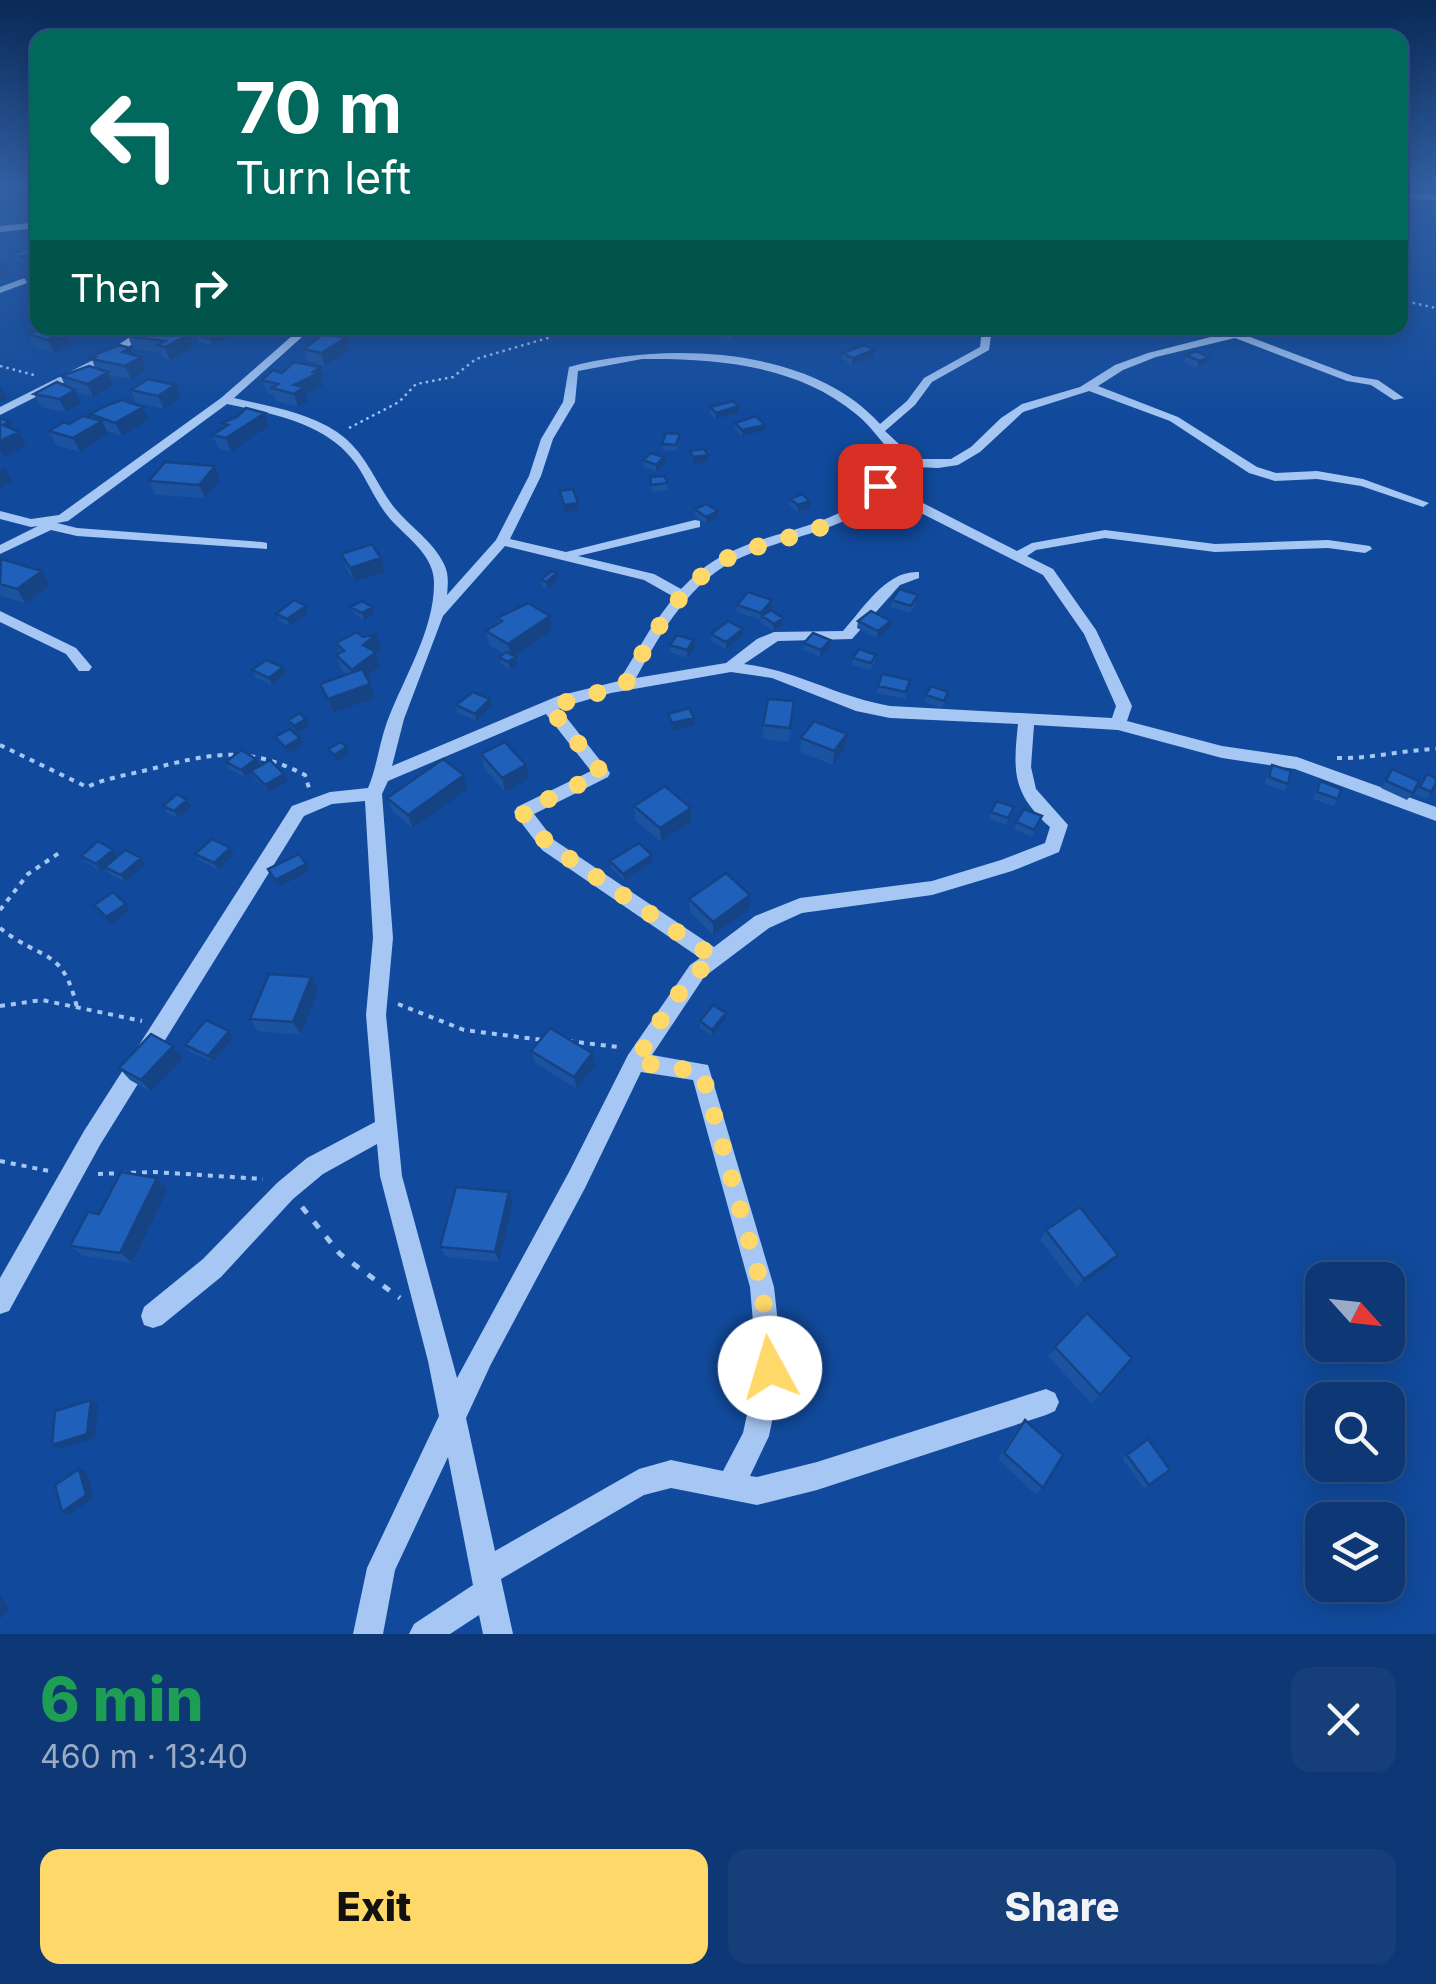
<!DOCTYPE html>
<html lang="en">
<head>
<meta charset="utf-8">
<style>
  body { margin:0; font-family:Inter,sans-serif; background:#163f7a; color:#f1f3f6; height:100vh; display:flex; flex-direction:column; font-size:38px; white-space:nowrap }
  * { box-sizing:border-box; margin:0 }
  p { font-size:32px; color:#9aacc5 }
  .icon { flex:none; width:55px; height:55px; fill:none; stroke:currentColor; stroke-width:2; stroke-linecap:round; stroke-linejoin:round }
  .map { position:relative; height:1634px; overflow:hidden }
  .panel { display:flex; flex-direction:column; background:#0d3875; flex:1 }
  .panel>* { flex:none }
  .guide { position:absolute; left:30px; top:30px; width:1378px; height:305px; border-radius:20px; box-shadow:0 5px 25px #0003,0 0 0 2px #2d5287; background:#00695c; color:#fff; overflow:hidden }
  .needle { width:65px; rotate:117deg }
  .tools { position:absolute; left:1305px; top:1262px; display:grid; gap:20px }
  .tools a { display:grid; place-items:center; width:100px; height:100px; border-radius:20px; background:#0d3875; box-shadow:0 5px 25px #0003,0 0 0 2px #2d5287; font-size:50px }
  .pin { position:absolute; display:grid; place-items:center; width:85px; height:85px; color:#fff; margin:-42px; border-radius:20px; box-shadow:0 5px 15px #0006 }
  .me { position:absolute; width:110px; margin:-55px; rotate:354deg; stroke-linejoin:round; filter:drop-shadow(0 0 8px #0008) }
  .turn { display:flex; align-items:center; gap:35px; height:210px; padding:0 40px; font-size:45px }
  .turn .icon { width:130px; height:130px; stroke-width:2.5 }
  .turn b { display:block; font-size:70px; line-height:85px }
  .then { display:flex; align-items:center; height:95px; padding:0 40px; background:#0003; gap:20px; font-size:38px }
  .round { display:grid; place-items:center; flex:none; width:105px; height:105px; border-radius:20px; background:#163f7a }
  .headline { display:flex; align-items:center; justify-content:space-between; height:170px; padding:0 40px }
  h1 { font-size:60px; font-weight:800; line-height:75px; color:#1e9e55 }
  .button { display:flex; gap:20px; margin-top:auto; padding:20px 40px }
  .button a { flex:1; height:115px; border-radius:20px; background:#ffd86a; color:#111; font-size:40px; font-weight:800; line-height:115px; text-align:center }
  .button a+a { background:#163f7a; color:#f1f3f6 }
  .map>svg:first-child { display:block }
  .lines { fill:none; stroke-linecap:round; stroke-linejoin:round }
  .path-far2 { stroke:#a6c7f4; stroke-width:2.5; stroke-dasharray:2.5 4; stroke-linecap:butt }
  .path-far1 { stroke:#a6c7f4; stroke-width:4; stroke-dasharray:5 6; stroke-linecap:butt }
  .path { stroke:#a6c7f4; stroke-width:5; stroke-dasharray:8 11; stroke-linecap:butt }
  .minor { fill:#a6c7f4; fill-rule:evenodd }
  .wall { fill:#1b53a1 }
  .shaded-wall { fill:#164383 }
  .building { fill:#1f60bb; stroke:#164383; stroke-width:2.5 }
  .route { stroke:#ffd86a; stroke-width:18; stroke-dasharray:0 32.4 }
</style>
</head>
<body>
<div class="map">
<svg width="1436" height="1634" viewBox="0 0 1436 1634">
  <rect width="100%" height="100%" fill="#114a9c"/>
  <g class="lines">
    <path class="path-far2" d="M1400 300 1436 308
      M0 366 34 375
      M349 428 399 402 416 384 453 377 476 359 551 337"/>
    <path class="path-far1" d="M0 745 87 787C106 778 127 775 147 770 209 754 245 744 305 775L309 788
      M1337 758C1371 759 1402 750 1436 749
      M0 910 28 874 59 853
      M0 928C42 962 63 946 77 1008
      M398 1004 464 1030 543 1040
      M0 1006 42 1000 142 1021
      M568 1041 618 1047
      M0 1161 49 1171
      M98 1174 154 1172 263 1179"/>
    <path class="path" d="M302 1207 340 1254 400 1298"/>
    <path class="minor" d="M1400 191 1436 195V201L1400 197Z
      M38 222V228L0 232V226Z
      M38 273V279L0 293V287Z
      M143 328H154L113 358 0 415V407L105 354Z
      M301 328H312L234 398C268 406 307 412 337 432 365 451 374 480 393 506 409 526 433 541 444 564 449 574 448 584 447 595L496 540 529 476 541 439 563 402 569 367C663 342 810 345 880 424L907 401 924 378 980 347 982 328H992L989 350 932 382 915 405 885 431 915 459H951L971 447 1001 418 1022 404 1080 387 1115 365 1148 353 1246 328H1260L1245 335 1353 376 1378 380 1404 398 1394 400 1371 385 1347 381 1235 338 1156 357 1123 370 1098 386 1178 417 1257 467 1276 473 1317 471 1363 479 1429 503 1423 507 1361 486 1317 479 1275 481 1249 473 1170 421 1089 391 1023 412 980 452 958 465 938 468 916 467 902 478V488L919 501 1017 551 1032 543 1105 530 1215 544 1328 540 1370 546 1372 549 1365 553 1328 548 1215 552 1105 538 1036 550 1027 556 1053 569 1096 630 1132 706 1127 721 1222 746 1297 757 1436 807V821L1295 769 1222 758 1118 730 1034 725 1031 767 1036 789 1068 825 1059 852 1012 871 932 895 802 913 769 928 704 977 652 1055 708 1065 774 1287 783 1368 769 1436 750 1476 757 1477 817 1462 1046 1389 1055 1393 1059 1402 1055 1411 1046 1415 817 1490 757 1505 671 1488 644 1495 501 1579 513 1634H483L479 1615 450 1634H409L414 1624 473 1585 448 1457 395 1570 383 1634H353L367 1568 439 1416 428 1361 380 1176 377 1144 323 1174 293 1199 221 1277 162 1325 153 1328 144 1325 141 1316 144 1307 203 1259 277 1183 307 1158 375 1122 366 1015 373 938 365 801 332 804 304 816 100 1145 9 1311 0 1314V1278L84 1131 292 806 330 792 368 788C377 767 379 744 387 722 403 679 434 631 434 584 435 557 410 540 393 522 377 505 369 483 356 464 327 423 273 414 227 404L68 521 57 523 77 528 262 542 267 543V549L77 536 51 530 0 554V545L38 526 31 527 0 519V511L31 519 59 515 221 398ZM642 359C715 358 798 365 856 414 874 428 885 450 905 464L892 474 890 484 877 481 864 488 862 500C817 531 763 532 717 559 703 567 692 578 681 589L654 574 578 556 700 527V521L695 520 566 552 510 539 541 476 553 439 575 402 578 371ZM879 489 892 492 909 507 1043 575 1084 634 1116 706 1112 718 890 706C837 697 798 671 744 664L778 641 852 639 900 585 919 578V572C886 570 863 609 843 631L774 632 757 639 726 663 636 678C662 631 691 579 742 557 786 537 832 533 873 505L875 492ZM505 546 644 580 674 597 651 628 619 681 558 696 392 766 404 719 443 616ZM731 672 772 678 856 711 890 718 1018 724C1013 772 1012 793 1050 827L1045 843 1001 860 932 881 800 898 755 916 714 947 554 840 534 814 608 777 610 773 559 708 611 693ZM546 714 591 771 517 807 514 812 517 817 542 850 700 958 690 965 628 1055 569 1172 457 1378 402 1176 386 1015 393 938 382 794 388 781ZM641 1072 693 1080 750 1287 757 1368 743 1433 723 1471 671 1460 639 1469 495 1551 466 1418 491 1364 585 1188Z
      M0 611 76 648 92 667 89 671H79L66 654 0 622Z"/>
  </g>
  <path class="wall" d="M38 237V258L24 263 15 260 13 254 37 251 32 239Z
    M38 272V292L30 290 24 277Z
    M68 328H110L93 336 70 330Z
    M166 328H205V329L190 340 193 348 170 360 163 358 161 353 133 349 128 336 166 329Z
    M246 328H270L259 334 247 330Z
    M318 328 351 329 339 336 349 351 325 366 308 361 304 349 320 336Z
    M832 328H868L867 331 856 338 832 330Z
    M228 329 230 335 212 345 199 342 197 335Z
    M714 330 736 335 730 340 714 336Z
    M28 334 71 344 54 353 34 347Z
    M130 348 133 355 141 357 146 370 131 379 110 375 114 385 93 397 76 392 81 404 66 412 41 407 34 394 65 386 61 376 95 368 91 356Z
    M874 350V357L852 365 842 359 843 353Z
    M1186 355 1207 363 1197 368 1184 362Z
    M320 367 324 380 321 382 323 386 306 394 308 401 298 407 276 401 274 395 267 393 262 380 282 373Z
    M175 385 181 398 164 409 136 403 131 390Z
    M739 406V413L716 419 710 414V407Z
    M143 407 149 420 122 436 107 431 108 434 80 452 56 445 49 431 92 418 90 414Z
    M221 423 269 426 231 452 218 448 212 435 223 428Z
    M735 423 765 431 742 436 735 430Z
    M680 441 676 451 663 450 662 444Z
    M643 460 665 464 656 471 643 467Z
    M215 466 220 480 205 498 155 495 149 481Z
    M650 477 667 483 668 490 652 492Z
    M790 499 810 508 798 512 789 505Z
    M695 509 718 518 706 524 695 516Z
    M341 554 381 558 385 572 354 582 346 568Z
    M0 560 42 571 50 585 25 603 0 596Z
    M557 573 558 580 548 589 542 586 541 579Z
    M772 600 771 607 766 613 782 625 773 631 761 623V619V620L736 612 737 605Z
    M892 600 917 602 910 613 891 607Z
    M306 606 308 613 290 626 279 621 276 614Z
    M351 607 374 614 364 620 354 614Z
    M550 616 552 630 514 656 517 664 510 669 501 664 499 657 504 654 489 645 486 631 498 623 497 618Z
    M858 621H891L890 628 877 638 857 628Z
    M743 629V636L726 649 711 641V634Z
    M377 634 382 649 376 653 380 666 366 677 375 698 333 713 320 684 346 674 341 669 336 655 340 653 336 643Z
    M694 640 695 648 687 658 670 652V645Z
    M830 640V647L820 657 803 650 804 643Z
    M876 655 875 662 870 670 852 665 853 658Z
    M283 667 286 674 272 685 255 677 252 670Z
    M910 680 905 699 877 693 878 686Z
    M948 692 942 708 924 702 926 695Z
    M490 699 492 706 476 721 457 712 456 705Z
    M794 701 789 742 763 739V725Z
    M847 734 845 748 833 765 800 752 801 738Z
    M481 754 526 765 529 779 505 792 484 768Z
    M256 759 260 766 284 774 288 781 269 792 254 778 252 772 245 777 229 769 226 762Z
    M1272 765 1288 784 1284 791 1265 784 1268 772Z
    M1392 769 1413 793 1407 800 1381 788Z
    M1427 774 1431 792 1426 799 1415 794Z
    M464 775 468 789 413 828 392 811 387 798Z
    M1320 781 1338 799 1333 806 1313 799 1316 788Z
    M163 806 191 807 178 818 167 813Z
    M634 806 691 822 661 842 635 820Z
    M1014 807 1006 825 989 819 991 812Z
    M1016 822 1039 823 1032 837 1014 829Z
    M113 850 118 856 145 865 125 882 110 874 105 868 101 871 86 862 81 856Z
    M195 854 234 855 218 870 199 860Z
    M610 861 652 862 624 880 611 868Z
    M750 895V909L713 935 690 912 689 899Z
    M318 990 301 1035 258 1031 250 1019Z
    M726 1013V1019L712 1036 700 1028V1021Z
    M234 1037 213 1062 189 1051 185 1045Z
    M173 1046 183 1059 151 1092 130 1080 119 1068Z
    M531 1051 595 1065 577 1089 535 1063Z
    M157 1178 168 1189 132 1263 84 1256 70 1246 99 1214Z
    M509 1192 513 1203 499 1262 446 1257 440 1247Z
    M1046 1230 1118 1255 1110 1264 1077 1288 1040 1240Z
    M1087 1313 1100 1395 1091 1403 1048 1356Z
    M1025 1420 1043 1488 1035 1494 998 1459 1018 1427Z
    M1148 1439 1149 1485 1144 1488 1122 1458Z"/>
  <path class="shaded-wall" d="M38 191V205L9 207 4 195Z
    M37 251 38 258 24 263 21 257Z
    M5 262 11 274 0 278V263Z
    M89 328H110L93 336Z
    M184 328 205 329 190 340 193 348 170 360 165 347 185 337 182 329Z
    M257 328H270L259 334Z
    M332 328H351V329L335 339Z
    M857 328H868L867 331 856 338Z
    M228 329 230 335 212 345 210 339Z
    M65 332 71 344 54 353 48 340Z
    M346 338 349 351 325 366 321 353Z
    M130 348 135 360 141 357 146 370 131 379 125 366 123 352Z
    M874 350V357L852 365 853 358Z
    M1210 357 1207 363 1197 368 1199 361Z
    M320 367 324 380 321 382 323 386 306 394 308 401 298 407 294 394V385Z
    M108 372 114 385 93 397 87 384Z
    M175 385 181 398 164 409 158 396Z
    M0 386 7 399 0 402Z
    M75 390 81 404 66 412 59 399Z
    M739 406V413L716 419V413Z
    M143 407 149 420 122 436 115 423Z
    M265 413 269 426 231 452 226 438Z
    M102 421 108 434 80 452 73 438Z
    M10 422 16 434 19 432 26 446 4 457 0 450V441L3 425Z
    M765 425V431L742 436V430Z
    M708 455V462L693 464V457Z
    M664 457 665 464 656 471V465Z
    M215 466 220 480 205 498 199 485Z
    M5 467 13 481 0 488V470Z
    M810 501V508L798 512V505Z
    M578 503 579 510 565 512 564 505Z
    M718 511V518L706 524V517Z
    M381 558 385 572 354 582 350 568Z
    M42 571 50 585 25 603 17 589Z
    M557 573 558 580 548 589 546 582Z
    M772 600 771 607 763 617 762 616 761 620V613Z
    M306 606 308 613 290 626 287 619Z
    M372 607 374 614 364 620 362 613Z
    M550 616 552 630 511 658 508 644Z
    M783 618 782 625 773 631 774 624Z
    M891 621 890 628 877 638 878 631Z
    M743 629V636L726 649V642Z
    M377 634 382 649 376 653 380 666 357 684 352 670 363 645Z
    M694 640 695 648 687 658V650Z
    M830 640V647L820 657 821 650Z
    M516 657 517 664 510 669 508 662Z
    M283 667 286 674 272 685 269 678Z
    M370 684 375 698 333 713 328 699Z
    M490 699 492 706 476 721 475 714Z
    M694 718V725L673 730 672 723Z
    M306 719 309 726 297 733 294 726Z
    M847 734 845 748 833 765 834 751Z
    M300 738 303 745 288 754 285 747Z
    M347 747 349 754 337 762 334 755Z
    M256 759 260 766 245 777 241 770Z
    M526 765 529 779 505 792 502 778Z
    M284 774 288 781 269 792 265 785Z
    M464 775 468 789 413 828 408 815Z
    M187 800 191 807 178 818 174 811Z
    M691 808V822L661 842 660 828Z
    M230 848 234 855 218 870 214 863Z
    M113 850 118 857 101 871 96 864Z
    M652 855V862L624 880 623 874Z
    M141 858 145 865 125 882 121 875Z
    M306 864 309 871 279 887 275 880Z
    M750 895V909L713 935V922Z
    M126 904 130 910 111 924 106 917Z
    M311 977 318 990 301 1035 293 1022Z
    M726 1013V1019L712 1036V1030Z
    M229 1031 234 1037 213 1062 208 1056Z
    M173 1046 183 1059 151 1092 141 1080Z
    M592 1053 595 1065 577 1089 574 1077Z
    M157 1178 168 1189 132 1263 120 1253Z
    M509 1192 513 1203 499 1262 495 1252Z
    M1118 1255 1110 1264 1077 1288 1084 1279Z
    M91 1400 98 1404 95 1438 59 1449 52 1445Z
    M79 1469 87 1472 94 1498 69 1514 62 1512Z
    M0 1594 9 1610 0 1619Z"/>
  <path class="building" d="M26 188H38L37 193 4 195 5 190Z
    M29 248 37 251 21 257 13 254Z
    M38 272V282L24 277Z
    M42 328H51L65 332 48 340 28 334Z
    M145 328H161L188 335 165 347 158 345 165 341 128 336Z
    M211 328H224L228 329 210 339 197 335Z
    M717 328H730L736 329 730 334 714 330Z
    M324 333 346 338 321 353 304 349Z
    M119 345 130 348 123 352 141 357 125 366 91 359 95 357 91 356Z
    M864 345 874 350 853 358 843 353Z
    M1196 351 1210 357 1199 361 1186 355Z
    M294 362 320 367 313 372 319 373 294 385 304 387 294 394 272 388 278 384 262 380 273 370 282 373Z
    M89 366 108 372 87 384 61 376Z
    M148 379 175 385 158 396 131 390Z
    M57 382 75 390 59 399 34 394Z
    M122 400 143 407 115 423 90 414 108 405Z
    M733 401 739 406 716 413 710 407Z
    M246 408 265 413 226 438 212 435 228 425 221 423 237 417Z
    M83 416 102 421 73 438 49 431 64 422 69 424Z
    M756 416 765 425 742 430 735 423Z
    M0 418 10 422 3 425 19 432 0 441Z
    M666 433 680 434 676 445 662 444Z
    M704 449 708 455 693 457 690 451Z
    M651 453 664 457 656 465 643 460Z
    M165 462 215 466 199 485 149 481Z
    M665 476 667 483 651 485 650 477Z
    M573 489 578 503 564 505 560 491Z
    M802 494 810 501 798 505 790 499Z
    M706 504 718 511 706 517 695 509Z
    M372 544 381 558 350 568 341 554Z
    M1 559 42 571 17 589 0 584Z
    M552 571 557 573 546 582 541 579Z
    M899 589 918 595 911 606 892 600Z
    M748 592 772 600 761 613 737 605Z
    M294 600 306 606 287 619 276 614Z
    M362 601 372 607 362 613 351 607Z
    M528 603 550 616 508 644 486 631 502 621 497 618Z
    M771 610 783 618 774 624 762 616Z
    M871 611 891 621 878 631 858 621Z
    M728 621 743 629 726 642 711 634Z
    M357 632 363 637 377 634 363 645 376 652 352 670 336 655 344 651 336 643Z
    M813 633 830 640 821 650 804 643Z
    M677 635 694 640 687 650 670 645Z
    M859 649 876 655 871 663 853 658Z
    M506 652 516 657 508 662 499 657Z
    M266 660 283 667 269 678 252 670Z
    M362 669 370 684 328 699 320 684Z
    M882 674 910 680 906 692 878 686Z
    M931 686 948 692 944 701 926 695Z
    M473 692 490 699 475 714 456 705Z
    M768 699 794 701 790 728 763 725Z
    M689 708 694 718 672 723 668 714Z
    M300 713 306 719 294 726 288 720Z
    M814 721 847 734 834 751 801 738Z
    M290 729 300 738 285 747 275 737Z
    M341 742 347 747 334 755 328 749Z
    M505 742 526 765 502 778 481 754Z
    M241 750 256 759 241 770 226 762Z
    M443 759 464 775 408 815 387 798Z
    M270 760 284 774 265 785 251 771Z
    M1272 765 1291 771 1288 784 1269 777Z
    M1392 769 1419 781 1413 793 1386 781Z
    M1427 774 1436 778V783L1431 792 1420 787Z
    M1320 781 1341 789 1338 799 1317 792Z
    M665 786 691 808 660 828 634 806Z
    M177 794 187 800 174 811 163 806Z
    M997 801 1014 807 1008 818 991 812Z
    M1024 809 1042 816 1034 830 1016 822Z
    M212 839 230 848 214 863 195 854Z
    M98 841 113 850 96 864 81 856Z
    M639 843 652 855 623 874 610 861Z
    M125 850 141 858 121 875 105 867Z
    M299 854 306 864 275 880 268 869Z
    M726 873 750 895 713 922 689 899Z
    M113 892 126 904 106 917 94 905Z
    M269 974 311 977 293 1022 250 1019Z
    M713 1005 726 1013 712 1030 700 1021Z
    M206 1020 229 1031 208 1056 185 1045Z
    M550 1028 592 1053 574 1077 531 1051Z
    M151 1034 173 1046 141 1080 119 1068Z
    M121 1172 157 1178 120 1253 70 1246 88 1212 99 1214Z
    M456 1187 509 1192 495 1252 440 1247Z
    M1080 1207 1118 1255 1084 1279 1046 1230Z
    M1087 1313 1132 1358 1100 1395 1055 1347Z
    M91 1400 87 1434 52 1445 55 1411Z
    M1025 1420 1063 1455 1043 1488 1004 1453Z
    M1148 1439 1170 1470 1149 1485 1127 1455Z
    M79 1469 86 1495 62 1512 55 1485Z"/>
  <linearGradient id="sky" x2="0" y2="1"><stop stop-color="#092956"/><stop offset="0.45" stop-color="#3260a4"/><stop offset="1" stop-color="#3260a4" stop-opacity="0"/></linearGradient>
  <rect width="1436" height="417" fill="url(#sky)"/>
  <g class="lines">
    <path class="route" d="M770 1368 762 1287 702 1072 635 1062C659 1025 678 984 715 958L548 844 522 812 602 773 549 707 625 685C651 637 685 574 739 553 782 537 832 531 868 502L869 491 880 486"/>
  </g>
</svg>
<div class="tools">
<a><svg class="needle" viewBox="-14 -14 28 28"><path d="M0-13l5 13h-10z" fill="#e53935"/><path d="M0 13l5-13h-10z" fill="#9aacc5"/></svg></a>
<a><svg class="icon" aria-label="search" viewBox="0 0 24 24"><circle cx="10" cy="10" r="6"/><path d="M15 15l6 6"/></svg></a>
<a><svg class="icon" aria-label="layers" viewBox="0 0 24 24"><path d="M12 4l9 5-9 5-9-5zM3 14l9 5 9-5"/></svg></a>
</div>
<div class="pin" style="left:880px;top:486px;background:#d93025"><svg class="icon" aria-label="arrive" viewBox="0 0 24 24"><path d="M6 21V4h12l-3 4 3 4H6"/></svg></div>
<svg class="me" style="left:770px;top:1368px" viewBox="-20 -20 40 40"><circle r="19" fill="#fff"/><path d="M0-13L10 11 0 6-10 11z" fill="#ffd86a"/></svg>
<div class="guide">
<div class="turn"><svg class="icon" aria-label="left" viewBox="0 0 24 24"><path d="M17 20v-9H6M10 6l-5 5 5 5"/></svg><div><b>70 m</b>Turn left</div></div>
<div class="then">Then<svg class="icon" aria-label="right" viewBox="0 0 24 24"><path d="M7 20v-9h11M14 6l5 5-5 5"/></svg></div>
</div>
</div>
<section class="panel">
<div class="headline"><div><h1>6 min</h1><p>460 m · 13:40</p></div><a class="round"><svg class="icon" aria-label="close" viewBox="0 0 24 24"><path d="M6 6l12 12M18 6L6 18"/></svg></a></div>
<div class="button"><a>Exit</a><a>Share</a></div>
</section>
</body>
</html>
